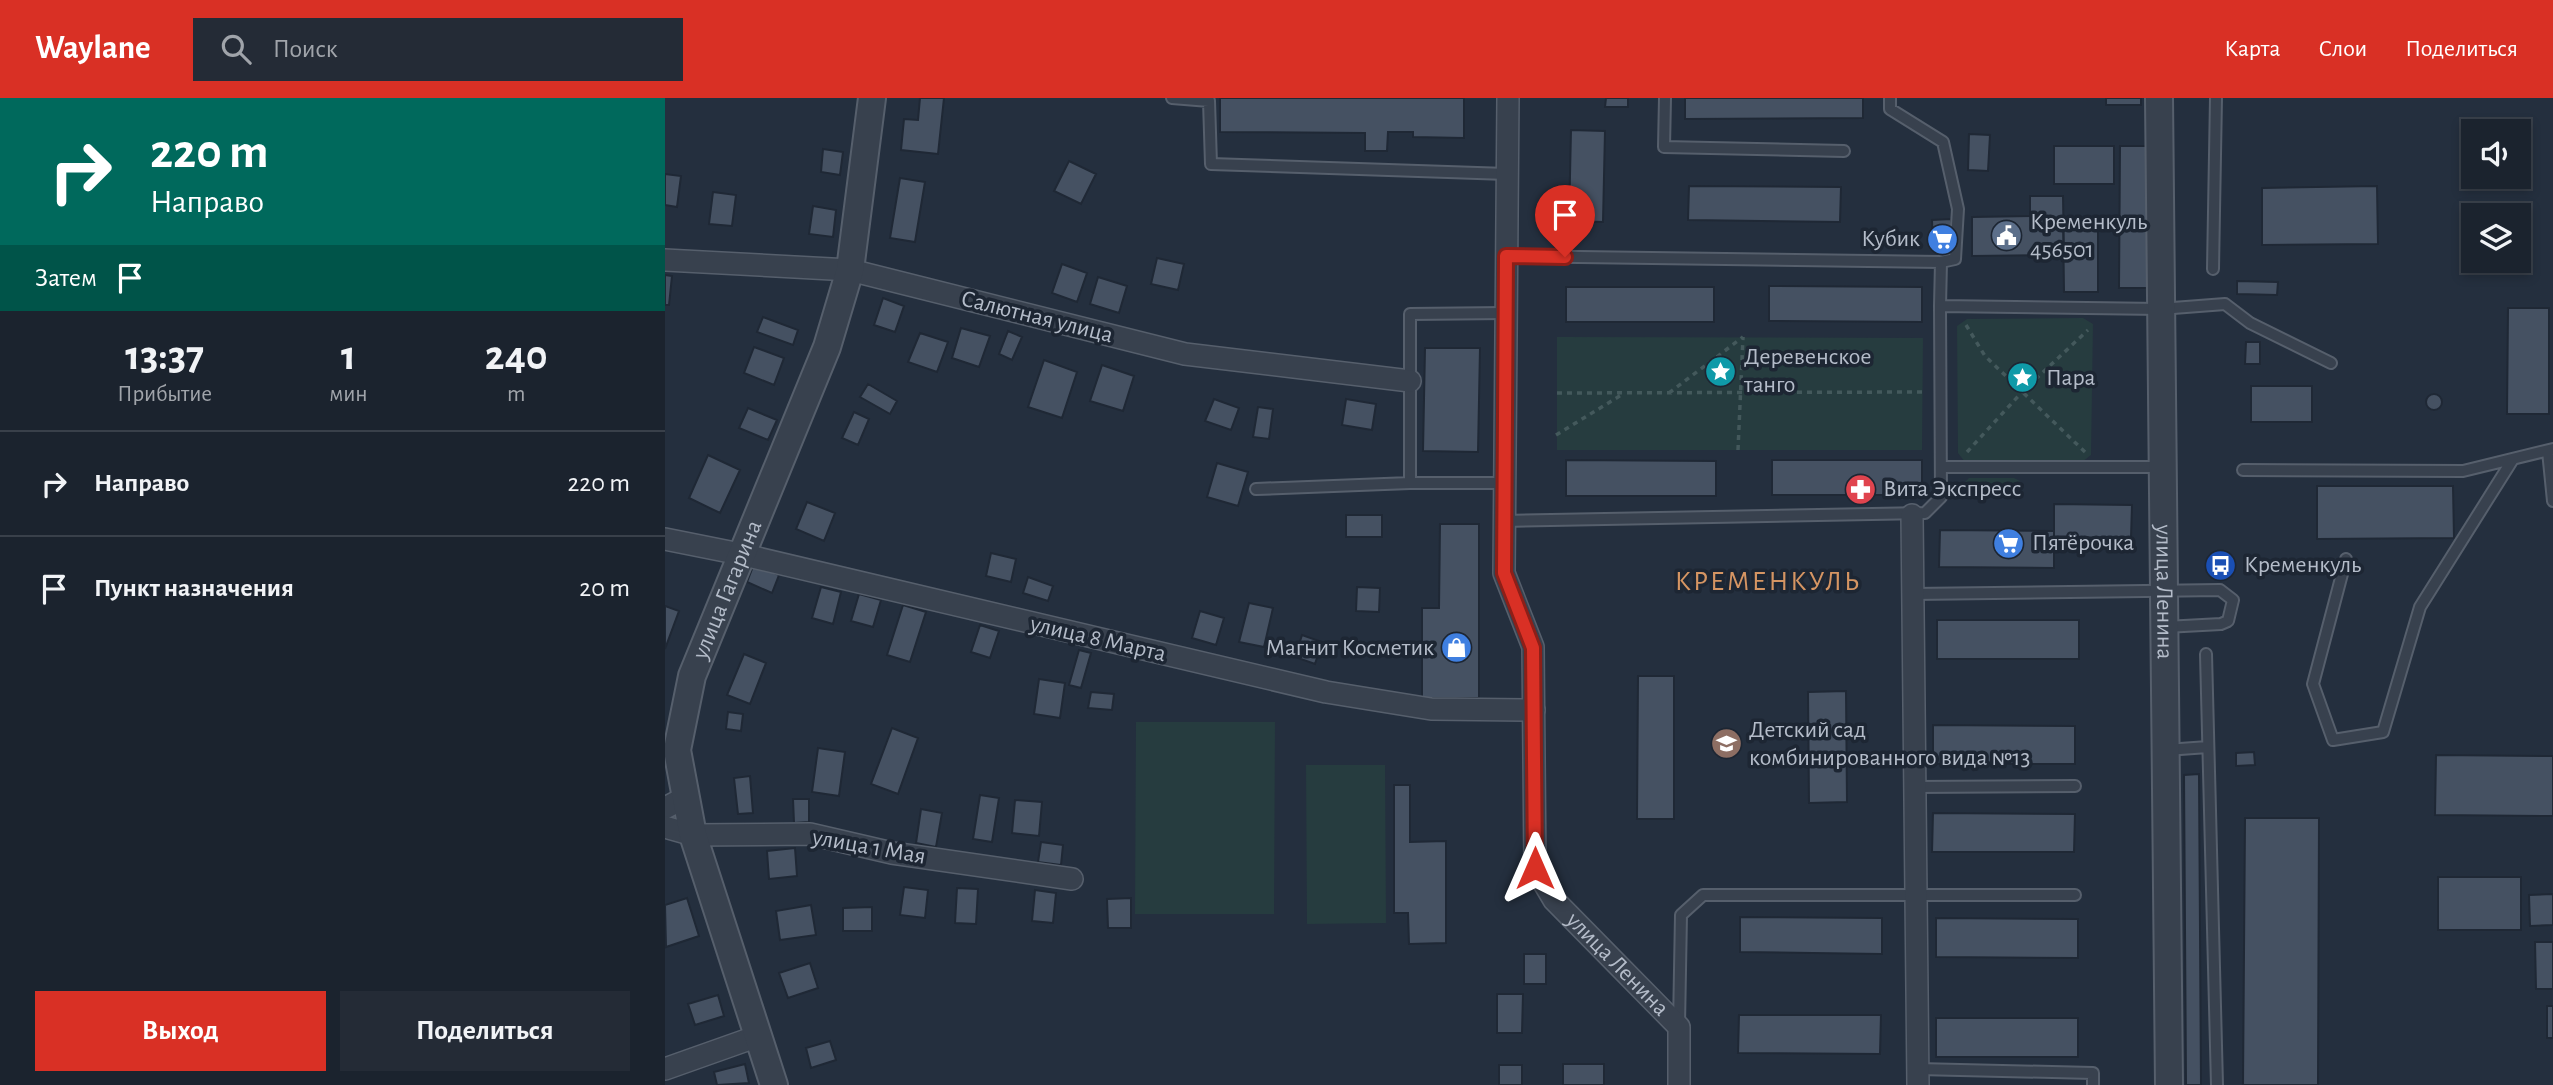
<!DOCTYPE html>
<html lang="ru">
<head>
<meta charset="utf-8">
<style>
  body { margin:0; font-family:"Alegreya Sans",sans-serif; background:#242b36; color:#f1f3f6; height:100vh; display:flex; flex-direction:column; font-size:26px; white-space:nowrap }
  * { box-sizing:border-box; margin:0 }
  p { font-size:23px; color:#a0a4aa }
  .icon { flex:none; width:38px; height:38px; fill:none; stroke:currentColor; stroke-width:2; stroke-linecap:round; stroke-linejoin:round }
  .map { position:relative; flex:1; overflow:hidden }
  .sheet { display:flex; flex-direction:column; background:#1b232e; width:665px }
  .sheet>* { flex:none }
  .guide { background:#00695c; color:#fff; overflow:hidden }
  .tools { position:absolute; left:1796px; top:21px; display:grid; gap:14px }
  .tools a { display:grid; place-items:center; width:70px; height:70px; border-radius:0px; background:#1b232e; box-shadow:0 4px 10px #0003,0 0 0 2px #39404a; font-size:35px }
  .pin { position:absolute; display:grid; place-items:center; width:60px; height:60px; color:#fff; margin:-72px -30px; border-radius:50% 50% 50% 0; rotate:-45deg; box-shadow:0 0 7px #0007 }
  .pin .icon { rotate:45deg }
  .me { position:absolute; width:77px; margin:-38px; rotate:0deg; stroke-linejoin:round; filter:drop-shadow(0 0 5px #0008) }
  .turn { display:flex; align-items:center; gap:24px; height:147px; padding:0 35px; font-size:32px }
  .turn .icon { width:91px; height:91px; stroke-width:2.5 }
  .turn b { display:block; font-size:49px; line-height:60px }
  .then { display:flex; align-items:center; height:66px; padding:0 35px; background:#0003; gap:14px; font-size:26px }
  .eta { display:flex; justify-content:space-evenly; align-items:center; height:119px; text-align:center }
  .eta b { font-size:42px; font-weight:700; line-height:49px }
  .action { display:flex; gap:14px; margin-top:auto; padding:14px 35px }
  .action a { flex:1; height:80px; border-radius:0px; background:#d93025; color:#fff; font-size:28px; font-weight:700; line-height:80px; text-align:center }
  .action a+a { background:#242b36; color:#f1f3f6 }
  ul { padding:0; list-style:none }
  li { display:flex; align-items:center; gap:21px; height:105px; padding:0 35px; border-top:2px solid #39404a }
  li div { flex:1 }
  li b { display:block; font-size:26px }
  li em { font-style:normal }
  header { display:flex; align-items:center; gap:42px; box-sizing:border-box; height:98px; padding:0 35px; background:#d93025; color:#fff }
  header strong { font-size:33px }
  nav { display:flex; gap:38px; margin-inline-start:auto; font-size:24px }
  .search { width:490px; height:63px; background:#242b36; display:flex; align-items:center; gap:18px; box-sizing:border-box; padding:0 24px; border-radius:0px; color:#a0a4aa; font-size:26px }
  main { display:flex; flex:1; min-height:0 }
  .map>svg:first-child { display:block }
  .green { fill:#263c3f }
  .building { fill:#455162; stroke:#1f2835; stroke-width:2 }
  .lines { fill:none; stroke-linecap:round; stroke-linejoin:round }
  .service-casing { stroke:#565f6c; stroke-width:14 }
  .minor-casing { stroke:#565f6c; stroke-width:24 }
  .tertiary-casing { stroke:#565f6c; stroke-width:30 }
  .path { stroke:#44595c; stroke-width:3.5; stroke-dasharray:5 5; stroke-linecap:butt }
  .service { stroke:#38414e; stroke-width:10 }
  .minor { stroke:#38414e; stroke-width:21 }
  .tertiary { stroke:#38414e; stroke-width:26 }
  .route-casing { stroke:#8d1f18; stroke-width:18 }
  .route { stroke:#d93025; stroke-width:12 }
  .labels { text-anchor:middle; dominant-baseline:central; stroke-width:7; stroke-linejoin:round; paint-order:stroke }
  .poi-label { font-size:24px; fill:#b4bcc9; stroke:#1d2633; text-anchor:start }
  .street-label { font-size:24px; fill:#b4bcc9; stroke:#1d2633 }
  .quarter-label { font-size:28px; letter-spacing:2px; fill:#d59563; stroke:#1d2633 }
</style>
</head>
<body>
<header>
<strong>Waylane</strong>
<div class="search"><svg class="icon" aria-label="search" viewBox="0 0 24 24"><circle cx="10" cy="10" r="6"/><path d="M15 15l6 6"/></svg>Поиск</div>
<nav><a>Карта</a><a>Слои</a><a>Поделиться</a></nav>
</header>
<main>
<section class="sheet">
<div class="guide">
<div class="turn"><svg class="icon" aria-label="right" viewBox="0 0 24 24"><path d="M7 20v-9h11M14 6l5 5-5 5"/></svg><div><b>220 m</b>Направо</div></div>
<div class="then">Затем<svg class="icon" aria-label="arrive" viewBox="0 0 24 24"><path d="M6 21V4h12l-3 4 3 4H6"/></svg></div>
</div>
<div class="eta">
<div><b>13:37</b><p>Прибытие</p></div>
<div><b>1</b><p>мин</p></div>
<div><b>240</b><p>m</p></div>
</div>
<ul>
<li><svg class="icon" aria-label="right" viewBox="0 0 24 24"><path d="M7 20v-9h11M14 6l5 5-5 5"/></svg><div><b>Направо</b></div><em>220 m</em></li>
<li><svg class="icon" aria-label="arrive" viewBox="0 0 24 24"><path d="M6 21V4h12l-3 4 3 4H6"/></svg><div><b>Пункт назначения</b></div><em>20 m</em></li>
</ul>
<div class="action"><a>Выход</a><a>Поделиться</a></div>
</section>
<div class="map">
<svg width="1888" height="987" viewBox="0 0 1888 987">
  <rect width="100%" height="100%" fill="#242f3e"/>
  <path class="green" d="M1418 220 1428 226 1426 357 1417 364H1300L1293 355 1292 228 1302 221Z
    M892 239 1258 240 1257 352H892Z
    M1304 380H1349L1355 383V387L1351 391 1304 392 1299 385Z
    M471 624H610L609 816H470Z
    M641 667H720L721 825 642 826Z"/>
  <path class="building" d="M255 0H279L273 56 236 52 239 21 253 22Z
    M555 0H799V40L748 39V34H723L722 53H700V35L555 34Z
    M941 0H963V9H940Z
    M1020 0H1198V20L1020 21Z
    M1441 0H1476V7H1441Z
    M906 32 940 33 938 124 904 123Z
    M1304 36 1325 37 1323 73 1303 72Z
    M1389 48H1449V86H1389Z
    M1455 48H1489V190H1454Z
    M158 51 178 54 175 77 156 74Z
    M404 63 431 76 416 106 389 93Z
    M0 76 16 78 12 109 0 107Z
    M235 80 260 84 250 144 225 140Z
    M1024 88 1176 89 1175 124 1023 122Z
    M1712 88 1713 146 1597 147V90Z
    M48 94 71 97 67 128 44 126Z
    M1365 98H1398L1399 157 1307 158V119L1365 118Z
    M148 108 171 112 168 139 144 136Z
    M1433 120V194H1399L1398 121Z
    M1286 121 1287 148 1268 149 1267 122Z
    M492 160 519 166 513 192 486 186Z
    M397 166 422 175 412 204 387 195Z
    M0 177 7 178 4 207H0Z
    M433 179 462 188 454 215 425 206Z
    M1572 183 1613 184 1612 197 1572 196Z
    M1104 188 1257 189V224L1104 223Z
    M901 189H1049V224H901Z
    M218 200 239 208 230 234 209 227Z
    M1843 210H1884V316H1842Z
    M98 219 133 232 128 247 92 234Z
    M296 230 325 238 314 269 287 260Z
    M343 233 357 239 347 262 334 256Z
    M255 235 283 244 272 274 243 264Z
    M1581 244H1595V266H1580Z
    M89 249 119 260 109 287 79 275Z
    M760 250H815L813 354 758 353Z
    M379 262 412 274 397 320 363 309Z
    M437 267 469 278 458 313 425 303Z
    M203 286 232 303 225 316 195 299Z
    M1586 288H1647V324H1586Z
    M1761 304a8 8 0 1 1 16 0a8 8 0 1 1-16 0Z
    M549 301 574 310 566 332 540 323Z
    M681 301 711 306 707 332 677 327Z
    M593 309 608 311 604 341 588 339Z
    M83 310 112 322 103 342 74 330Z
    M189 314 204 321 193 347 177 340Z
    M43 357 75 372 55 415 24 400Z
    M901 362 1051 363V398H901Z
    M1107 362H1257V397H1107Z
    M552 365 583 374 573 408 542 399Z
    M1652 388H1788L1789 440 1652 441Z
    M142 404 170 415 159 443 131 431Z
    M1389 406 1467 407 1466 440 1389 439Z
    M681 417H717V439H681Z
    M775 426H814V600H757V510H774Z
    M1275 432 1389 433V470L1274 469Z
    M326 455 351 461 346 484 321 478Z
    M89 466 114 477 107 495 82 484Z
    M363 479 388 488 383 503 358 495Z
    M156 489 176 494 168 526 147 520Z
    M692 489 715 490 714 514 691 513Z
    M194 496 216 502 208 529 186 523Z
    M584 505 608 510 599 549 574 544Z
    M238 507 261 514 245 564 222 557Z
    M0 508 14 513 0 551Z
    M535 513 559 520 551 547 527 540Z
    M1272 522H1414V561H1272Z
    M315 527 334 533 325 560 306 554Z
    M637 537 657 544 650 566 630 559Z
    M414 552 426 555 416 590 404 587Z
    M79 556 101 565 85 606 62 597Z
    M973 578H1009V721H972Z
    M374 581 400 585 395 620 369 616Z
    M1181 593 1182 704 1144 705 1143 594Z
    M426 594 449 596 447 612 423 610Z
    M63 614 78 616 76 633 61 631Z
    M1268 627 1410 628V666H1268Z
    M227 630 253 640 233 696 206 686Z
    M153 650 180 654 174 698 147 694Z
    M1589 654 1590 667 1571 668V655Z
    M1771 657 1888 658V718L1770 717Z
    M1534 676 1536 987H1521L1519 677Z
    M85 678 88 715 73 716 69 680Z
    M729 687H745V744L781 743V845L744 846 743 815H729Z
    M315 697 334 700 327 744 308 741Z
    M128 701H144V724L129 725Z
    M350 702 377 704 374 738 347 735Z
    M256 711 277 715 271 749 251 745Z
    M1268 715 1410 716 1409 754H1267Z
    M1580 720H1654L1653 987H1578Z
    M376 744 398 747 396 767 373 764Z
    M130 750 132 778 104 781 102 753Z
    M1773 779H1856V832H1773Z
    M239 789 263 792 260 820 235 817Z
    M292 790 313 791 311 826 290 825Z
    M370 792 391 795 388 825 367 823Z
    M1888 796V827L1865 828 1864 797Z
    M22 800 34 838 1 849 0 807Z
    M466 800V830H443L442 801Z
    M146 807 151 837 115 842 111 813Z
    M207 809V833H178V810Z
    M1075 819 1217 820V856L1075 854Z
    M1271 820 1413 821V860L1271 859Z
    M1870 844H1888V891H1871Z
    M859 856H881V886H859Z
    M145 865 153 890 123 900 114 875Z
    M832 896H858L857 935H832Z
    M53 897 59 918 30 927 23 906Z
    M1882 908H1888V940H1882Z
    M1074 917H1216L1215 956 1073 955Z
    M1271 920H1413V959H1271Z
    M165 943 171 962 146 970 141 950Z
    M80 966 84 985 52 987 49 974Z
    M898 966H939V987H898Z
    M834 967H857V987H834Z"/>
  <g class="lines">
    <defs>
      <path id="service" d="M507 0 544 3 546 66 842 76
        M1000 0 999 49 1179 53
        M1225 0V11L1278 44 1293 111 1290 161 1276 164
        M841 158 1276 164 1275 208 1495 211 1560 206 1585 225 1666 265
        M1548 171 1551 0
        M1883 353 1888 403
        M1277 369H1497
        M1578 372 1798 373 1888 351
        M839 385H745V216L841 215
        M591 391 745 385
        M839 423 1260 415 1276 399 1275 208
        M1681 461 1648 586 1668 642 1718 634 1755 509 1848 361
        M1248 496 1555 492 1568 502 1563 523 1556 526 1500 529
        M1541 556 1552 987
        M1501 652 1543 649
        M1249 689 1410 688
        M1014 927 1016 817 1038 797H1410
        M1253 971 1428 975V987"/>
      <g id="minor">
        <path id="s1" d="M843 0 839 475 868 549 870 770 889 802 1014 929V987"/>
        <path d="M0 162 185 172 520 256 745 283"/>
        <path d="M1247 417 1253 987"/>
        <path d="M0 441 75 456 661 594 766 611 869 612"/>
        <path d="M0 710 21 699"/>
        <path d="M0 729 28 737 145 736 227 755 407 781"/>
        <path d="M0 971 93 938"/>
      </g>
      <g id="tertiary">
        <path id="s2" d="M1494 0 1504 987"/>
        <path id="s3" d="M109 987 28 737 12 652 27 578 162 249 185 172 207 0"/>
      </g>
    </defs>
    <use href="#service" class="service-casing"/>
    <use href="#minor" class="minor-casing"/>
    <use href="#tertiary" class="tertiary-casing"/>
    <path class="path" d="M1301 227 1320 258 1421 355
      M892 295 1257 294
      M1004 295 1078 239
      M891 337 958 296
      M1073 352 1078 239
      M1302 354 1358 293 1423 232"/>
    <use href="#service" class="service"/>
    <use href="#minor" class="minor"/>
    <use href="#tertiary" class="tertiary"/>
  </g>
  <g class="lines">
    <defs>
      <path id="route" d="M870 770 868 550 839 475 841 158 900 159"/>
    </defs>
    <use href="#route" class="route-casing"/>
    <use href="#route" class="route"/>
  </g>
  <defs>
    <symbol id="civic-disc" viewBox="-11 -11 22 22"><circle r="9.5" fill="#5c6f8a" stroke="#1d2633"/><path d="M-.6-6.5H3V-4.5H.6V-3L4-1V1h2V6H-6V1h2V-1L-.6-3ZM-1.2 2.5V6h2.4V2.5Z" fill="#fff"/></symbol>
    <symbol id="supermarket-disc" viewBox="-11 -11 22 22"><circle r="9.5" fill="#3f7fe0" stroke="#1d2633"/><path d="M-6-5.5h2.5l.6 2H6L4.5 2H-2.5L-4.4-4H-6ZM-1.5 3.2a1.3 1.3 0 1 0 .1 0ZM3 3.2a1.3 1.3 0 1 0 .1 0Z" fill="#fff"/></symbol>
    <symbol id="sight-disc" viewBox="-11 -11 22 22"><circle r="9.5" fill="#0f9aa8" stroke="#1d2633"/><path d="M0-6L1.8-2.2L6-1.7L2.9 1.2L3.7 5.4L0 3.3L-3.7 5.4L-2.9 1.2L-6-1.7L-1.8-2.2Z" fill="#fff"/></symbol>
    <symbol id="pharmacy-disc" viewBox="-11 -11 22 22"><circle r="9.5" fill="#e0444e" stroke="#1d2633"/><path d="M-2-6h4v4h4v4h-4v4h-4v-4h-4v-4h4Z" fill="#fff"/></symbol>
    <symbol id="bus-disc" viewBox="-11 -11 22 22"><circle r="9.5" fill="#1a4fb4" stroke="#1d2633"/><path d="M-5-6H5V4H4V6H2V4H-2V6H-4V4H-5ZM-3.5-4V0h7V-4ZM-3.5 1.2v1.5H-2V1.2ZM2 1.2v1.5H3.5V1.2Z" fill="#fff"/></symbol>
    <symbol id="shop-disc" viewBox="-11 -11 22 22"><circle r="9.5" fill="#3f7fe0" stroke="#1d2633"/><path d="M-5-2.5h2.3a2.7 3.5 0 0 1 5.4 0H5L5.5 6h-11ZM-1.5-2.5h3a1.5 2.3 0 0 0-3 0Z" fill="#fff"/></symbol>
    <symbol id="school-disc" viewBox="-11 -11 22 22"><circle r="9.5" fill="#8d6e63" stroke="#1d2633"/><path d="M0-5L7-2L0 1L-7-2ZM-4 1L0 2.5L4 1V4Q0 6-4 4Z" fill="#fff"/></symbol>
  </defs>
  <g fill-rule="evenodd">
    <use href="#civic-disc" x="1324" y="120" width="35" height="35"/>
    <use href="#supermarket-disc" x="1260" y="124" width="35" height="35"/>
    <use href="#sight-disc" x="1038" y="256" width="35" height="35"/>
    <use href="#sight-disc" x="1340" y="262" width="35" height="35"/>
    <use href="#pharmacy-disc" x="1178" y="374" width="35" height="35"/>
    <use href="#supermarket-disc" x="1326" y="428" width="35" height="35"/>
    <use href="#bus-disc" x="1538" y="450" width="35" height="35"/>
    <use href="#shop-disc" x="774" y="532" width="35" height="35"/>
    <use href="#school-disc" x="1044" y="628" width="35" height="35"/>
  </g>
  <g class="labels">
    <g class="poi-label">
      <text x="1365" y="124">Кременкуль<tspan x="1365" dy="28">456501</tspan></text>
      <text x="1255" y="141" text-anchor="end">Кубик</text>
      <text x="1079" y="259">Деревенское<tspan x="1079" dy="28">танго</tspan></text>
      <text x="1381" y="280">Пара</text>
      <text x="1218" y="391">Вита Экспресс</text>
      <text x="1367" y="445">Пятёрочка</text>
      <text x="1579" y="467">Кременкуль</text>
      <text x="769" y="550" text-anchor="end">Магнит Косметик</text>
      <text x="1084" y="632">Детский сад<tspan x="1084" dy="28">комбинированного вида №13</tspan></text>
    </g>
    <g class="street-label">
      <text transform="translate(372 219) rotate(14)">Салютная улица</text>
      <text stroke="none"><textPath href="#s3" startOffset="518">улица Гагарина</textPath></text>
      <text stroke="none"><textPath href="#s2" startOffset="494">улица Ленина</textPath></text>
      <text transform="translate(433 541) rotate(13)">улица 8 Марта</text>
      <text transform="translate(204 749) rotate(10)">улица 1 Мая</text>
      <text stroke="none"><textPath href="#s1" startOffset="903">улица Ленина</textPath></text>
    </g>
    <g class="quarter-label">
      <text x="1103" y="484">КРЕМЕНКУЛЬ</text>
    </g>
  </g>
</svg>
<div class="tools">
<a><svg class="icon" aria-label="sound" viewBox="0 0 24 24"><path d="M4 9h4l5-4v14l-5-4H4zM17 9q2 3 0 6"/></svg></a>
<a><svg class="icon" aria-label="layers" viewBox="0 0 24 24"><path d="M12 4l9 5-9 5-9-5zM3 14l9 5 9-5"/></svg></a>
</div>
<div class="pin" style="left:900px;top:159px;background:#d93025"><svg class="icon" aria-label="arrive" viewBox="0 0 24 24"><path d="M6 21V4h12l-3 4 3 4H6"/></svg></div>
<svg class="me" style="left:870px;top:770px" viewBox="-20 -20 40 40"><path d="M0-17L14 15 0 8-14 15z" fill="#d93025" stroke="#fff" stroke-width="4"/></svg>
</div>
</main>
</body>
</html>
